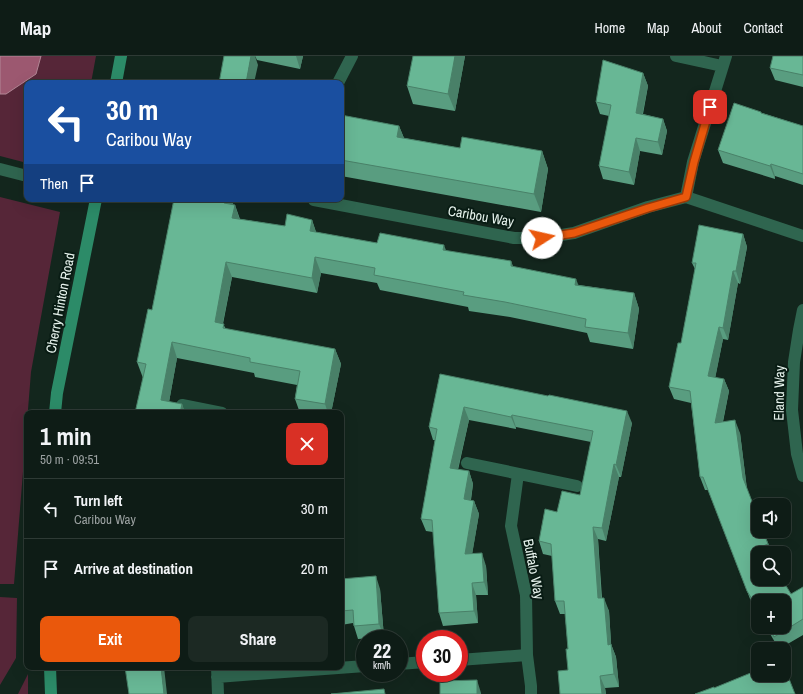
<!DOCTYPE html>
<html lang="en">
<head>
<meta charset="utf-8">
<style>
  body { margin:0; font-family:"Archivo Narrow",sans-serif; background:#1c2923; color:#f1f3f6; height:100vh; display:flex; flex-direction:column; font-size:15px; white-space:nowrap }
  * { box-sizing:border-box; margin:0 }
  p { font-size:13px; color:#9ba1a1 }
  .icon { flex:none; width:22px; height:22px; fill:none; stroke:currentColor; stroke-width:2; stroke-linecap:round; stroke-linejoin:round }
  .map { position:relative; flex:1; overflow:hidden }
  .sheet { position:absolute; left:24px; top:354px; width:320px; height:260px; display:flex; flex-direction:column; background:#0e1c16; border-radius:8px; box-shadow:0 4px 16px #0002,0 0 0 1px #2e3a35 }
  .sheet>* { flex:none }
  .banner { position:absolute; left:24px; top:24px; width:320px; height:122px; border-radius:8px; box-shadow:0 4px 16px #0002,0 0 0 1px #2e3a35; background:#1a4fa0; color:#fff; overflow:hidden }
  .controls { position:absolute; left:751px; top:442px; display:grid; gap:8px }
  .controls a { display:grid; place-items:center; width:40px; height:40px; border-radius:8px; background:#0e1c16; box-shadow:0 4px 16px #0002,0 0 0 1px #2e3a35; font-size:20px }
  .speed { position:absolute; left:356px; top:574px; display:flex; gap:8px; font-size:20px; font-weight:700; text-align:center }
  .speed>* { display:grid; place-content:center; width:52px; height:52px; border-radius:50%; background:#0e1c16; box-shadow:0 4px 16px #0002,0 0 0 1px #2e3a35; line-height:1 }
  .speed small { font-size:10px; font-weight:400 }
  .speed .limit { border:6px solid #d22; background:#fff; color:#111 }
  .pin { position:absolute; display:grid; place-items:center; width:34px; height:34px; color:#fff; margin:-17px; border-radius:8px; box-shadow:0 2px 6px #0006 }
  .me { position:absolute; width:44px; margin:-22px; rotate:80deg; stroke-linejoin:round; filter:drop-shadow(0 0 3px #0008) }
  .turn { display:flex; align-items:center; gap:14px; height:84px; padding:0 16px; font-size:18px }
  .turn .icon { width:52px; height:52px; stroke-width:2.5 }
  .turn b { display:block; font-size:28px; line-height:34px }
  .then { display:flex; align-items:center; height:38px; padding:0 16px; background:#0003; gap:8px; font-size:15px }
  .round { display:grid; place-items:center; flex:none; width:42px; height:42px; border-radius:8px; background:#1c2923 }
  .summary { display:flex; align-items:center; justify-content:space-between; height:68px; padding:0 16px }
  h1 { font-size:24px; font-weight:700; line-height:30px }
  .primary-button { display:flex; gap:8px; margin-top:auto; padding:8px 16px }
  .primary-button a { flex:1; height:46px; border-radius:8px; background:#ea580c; color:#fff; font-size:16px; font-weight:700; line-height:46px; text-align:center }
  .primary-button a+a { background:#1c2923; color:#f1f3f6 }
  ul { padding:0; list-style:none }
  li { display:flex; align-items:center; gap:12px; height:60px; padding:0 16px; border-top:1px solid #2e3a35 }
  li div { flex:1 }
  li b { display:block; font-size:15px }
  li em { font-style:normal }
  header { display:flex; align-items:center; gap:24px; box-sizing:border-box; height:56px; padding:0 20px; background:#0e1c16; border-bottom:1px solid #2e3a35 }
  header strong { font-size:19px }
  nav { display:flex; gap:22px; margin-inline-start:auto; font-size:14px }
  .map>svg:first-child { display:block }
  .green { fill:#562638 }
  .water { fill:#9c5870; stroke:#b28695 }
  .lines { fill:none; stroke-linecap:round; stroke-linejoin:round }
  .lane { stroke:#2f654f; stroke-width:12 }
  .street { stroke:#2f654f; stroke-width:12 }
  .secondary { stroke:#2c8b68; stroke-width:12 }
  .wall { fill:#599d80 }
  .shaded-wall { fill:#498068 }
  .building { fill:#68b795; stroke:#498068 }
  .route-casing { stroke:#983908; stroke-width:10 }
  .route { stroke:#ea580c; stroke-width:7 }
  .labels { text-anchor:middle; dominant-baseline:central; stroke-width:4; stroke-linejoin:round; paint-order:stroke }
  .street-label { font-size:14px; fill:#e6f2ec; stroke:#091c14 }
</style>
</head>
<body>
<header>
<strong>Map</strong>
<nav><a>Home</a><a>Map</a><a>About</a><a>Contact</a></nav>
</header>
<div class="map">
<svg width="803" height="638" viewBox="0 0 803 638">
  <rect width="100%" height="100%" fill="#13261d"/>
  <path class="green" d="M0 0H96L91 27H27V107L0 100Z
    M0 141 60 156 31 316 14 528H0Z
    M0 541 17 542 16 602 0 629Z
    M28 618V638H18Z"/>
  <path class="water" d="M0 0H41L36 18 6 38H0Z"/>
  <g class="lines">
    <path class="lane" d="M0 113 27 120"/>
    <path class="street" d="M676 0 722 10
      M338 27 352 0
      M686 141 693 106 726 0
      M314 143V144L514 182H542L574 177 648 151 686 141 803 180
      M803 254 799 274 794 306 792 354 797 398 803 420
      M182 349 222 357
      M467 407 577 430
      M518 418 511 470 526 539 527 599 531 630V638
      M459 604 527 599
      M399 608 425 606
      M217 611 218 638
      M217 621 365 610"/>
    <path class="secondary" d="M116 27 121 0
      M55 357 57 337 96 143
      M50 611 51 638"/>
  </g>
  <path class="wall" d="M255 0H303L300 13 257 4Z
    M465 0 455 55 413 48 407 30Z
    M803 0V31L775 24 770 12Z
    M643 17 648 30 643 58 663 63 667 75 662 99 640 95 634 129 603 123 599 110 609 60 600 58 596 46Z
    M762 57 803 70V129L775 120V123L723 107 718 94Z
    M341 59 399 70 404 82 460 92 542 95 548 113 541 156 341 120Z
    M174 143H234L232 149H235L240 163 285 170 312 164 316 176 377 187 446 195 511 205 513 211 579 229 634 237 639 253 633 293 590 286 587 277 510 261 469 255 468 251 380 234 377 227 321 217 317 237 232 221 223 268 226 273 335 293 341 308 331 357H300L295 343 297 329 255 321 254 317 177 302 169 346 182 348 185 357H135L143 322 137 306 152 254Z
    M743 178 747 191 740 228 738 227 728 284 723 283 715 322 724 323 729 335 723 366 740 377 747 433 772 497H758L791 538 803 532V579L779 593 766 571H784L758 545V558L752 548 708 434H705L700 421 691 347 674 343 669 331 681 287 695 213 692 207Z
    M440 318 632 367 621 421H619L606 485 598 483 602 542 609 555 611 588 616 601 619 631 605 632 606 638H560L568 614V593L565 558H560L555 545 552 500 543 498 539 485 557 456 580 439 591 386 516 371V373L469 364 458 414 469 415 473 428 471 444 474 445 479 458 472 498 486 510 488 539H476L478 567 443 570 439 557 433 476 426 475 421 463 435 384H433L429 371Z
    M341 523 380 533 384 581 358 583 354 570 353 567 341 569Z"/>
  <path class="shaded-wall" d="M251 0H255L258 9 254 27H246Z
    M296 0H303L300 13Z
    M455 0H465L455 55 448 38Z
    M643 17 648 30 640 70 636 57Z
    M663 63 667 75 662 99 658 86Z
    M399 70 406 87 397 81Z
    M636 82 640 95 634 129 629 116Z
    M542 95 548 113 541 156 534 138Z
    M771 108 775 120V123L770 110Z
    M225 143H234L230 163 224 147Z
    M235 149 240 165 232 162Z
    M312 164 317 179 310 175Z
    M743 178 747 191 740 228 736 215Z
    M444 189 450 205 443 194Z
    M315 201 321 217 317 237 312 222Z
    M511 205 517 221 511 210Z
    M226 206 232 221 220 281 215 266Z
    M733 215 738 227 728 284 723 272Z
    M576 223 582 238 575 229Z
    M634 237 639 253 633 293 628 277Z
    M719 271 723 283 713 333 708 320Z
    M172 286 177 302 167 357 161 344Z
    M335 293 341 308 331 357H328L325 348Z
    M724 323 729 335 720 379 715 367Z
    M182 348 185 357H180Z
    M464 351 469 364 455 425 450 412Z
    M627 355 632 367 621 421 616 409Z
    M512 359 516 371V373L511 361Z
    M735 364 740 377 747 434 743 422Z
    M614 408 619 421 606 485 602 472Z
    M469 415 473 428 469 456 464 443Z
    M474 445 479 458 470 511 465 498Z
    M593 471 598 483 602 555 598 542Z
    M482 497 486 510 488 539 484 526Z
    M376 520 380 533 384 581 379 568Z
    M472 527 476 539 478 567 474 555Z
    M604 542 609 555 612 601 608 589Z
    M611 588 616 601 619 631 614 618Z
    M161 611H164L167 638H164Z
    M600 620 605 632 606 638H602Z
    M477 624 481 637V638H477Z"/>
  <path class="building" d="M224 0H251L246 27H206V24L219 27Z
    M413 0H455L448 38 407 30Z
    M773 0H803V19L770 12Z
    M603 4 643 17 636 57 663 63 658 86 636 82 629 116 599 110 611 49 596 46Z
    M734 47 761 56V57L803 70V118L771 108 770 110 718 94Z
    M341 59 399 70 397 81 460 92 462 81 542 95 534 138 341 104Z
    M174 143H225L224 147 235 149 232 162 285 170 287 158 312 164 310 175 377 187 380 177 444 189 443 194 511 205V210L576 223 575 229 634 237 628 277 585 271 586 263 505 246 463 239 464 236 374 219 375 212 315 201 312 222 226 206 215 266 224 268 223 272 335 293 325 348 295 343 300 315 250 306V302L172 286 161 344 182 348 180 357H135L146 308 137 306 148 253 152 254Z
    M699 169 743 178 736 215H733L723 272 719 271 708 320 724 323 715 367 735 364 743 422 758 461V475H763L768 488 763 490 767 497H758V523H782L791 538 803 531V563L774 581 769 571H784V545H758V553L747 535 703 421H700L690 335 669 331 678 287H681L696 207H692Z
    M440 318 548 340 549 339 627 355 616 409 614 408 602 472 593 471 598 542H604L608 589 611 588 614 618 600 620 602 638H560L558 615 568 614 566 593H568L564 545H555L551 488 539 485 545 453 557 456 562 435 580 439 593 375 512 359 511 361 464 351 450 412 469 415 464 443 474 445 465 498 482 497 484 526 472 527 474 555 439 557 432 464 421 463 437 373 429 371Z
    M376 520 379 568 354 570 353 554 341 555V523Z
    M784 610 795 638H695L714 631V632L758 614V619H784Z
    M125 611H161L164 638H129Z
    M477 624V638H440V625Z
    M384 633 385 638H331Z"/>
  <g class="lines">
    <defs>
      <path id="route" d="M542 182 574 177 648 152 686 141 694 106 710 51"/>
    </defs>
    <use href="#route" class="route-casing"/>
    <use href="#route" class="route"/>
  </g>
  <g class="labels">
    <g class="street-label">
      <text transform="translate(481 160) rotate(10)">Caribou Way</text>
      <text transform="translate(60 247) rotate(-79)">Cherry Hinton Road</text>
      <text transform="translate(779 337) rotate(-89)">Eland Way</text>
      <text transform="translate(534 513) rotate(79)">Buffalo Way</text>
    </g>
  </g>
</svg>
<div class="controls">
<a><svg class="icon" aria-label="sound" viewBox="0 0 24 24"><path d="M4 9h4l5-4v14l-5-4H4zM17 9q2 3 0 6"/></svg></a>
<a><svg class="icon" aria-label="search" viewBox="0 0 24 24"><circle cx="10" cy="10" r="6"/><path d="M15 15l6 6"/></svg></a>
<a>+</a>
<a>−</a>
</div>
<div class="speed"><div>22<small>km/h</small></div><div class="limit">30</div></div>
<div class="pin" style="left:710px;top:51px;background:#d93025"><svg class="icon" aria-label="arrive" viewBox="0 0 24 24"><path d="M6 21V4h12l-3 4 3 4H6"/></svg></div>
<svg class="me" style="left:542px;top:182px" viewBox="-20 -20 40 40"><circle r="19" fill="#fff"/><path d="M0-13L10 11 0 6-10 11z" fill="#ea580c"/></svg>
<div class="banner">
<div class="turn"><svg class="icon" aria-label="left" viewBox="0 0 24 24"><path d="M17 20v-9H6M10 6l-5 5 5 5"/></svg><div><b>30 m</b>Caribou Way</div></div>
<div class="then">Then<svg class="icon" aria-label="arrive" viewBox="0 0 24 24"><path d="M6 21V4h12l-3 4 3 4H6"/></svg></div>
</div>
<section class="sheet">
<div class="summary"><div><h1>1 min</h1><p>50 m · 09:51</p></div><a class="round" style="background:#d93025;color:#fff"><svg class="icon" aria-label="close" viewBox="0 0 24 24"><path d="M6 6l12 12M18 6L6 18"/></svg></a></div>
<ul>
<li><svg class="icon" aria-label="left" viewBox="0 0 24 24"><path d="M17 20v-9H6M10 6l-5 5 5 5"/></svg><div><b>Turn left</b><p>Caribou Way</p></div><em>30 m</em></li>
<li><svg class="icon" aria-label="arrive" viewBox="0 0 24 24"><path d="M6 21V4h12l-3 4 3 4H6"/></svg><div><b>Arrive at destination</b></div><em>20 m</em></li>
</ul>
<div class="primary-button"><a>Exit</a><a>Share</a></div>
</section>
</div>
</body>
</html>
